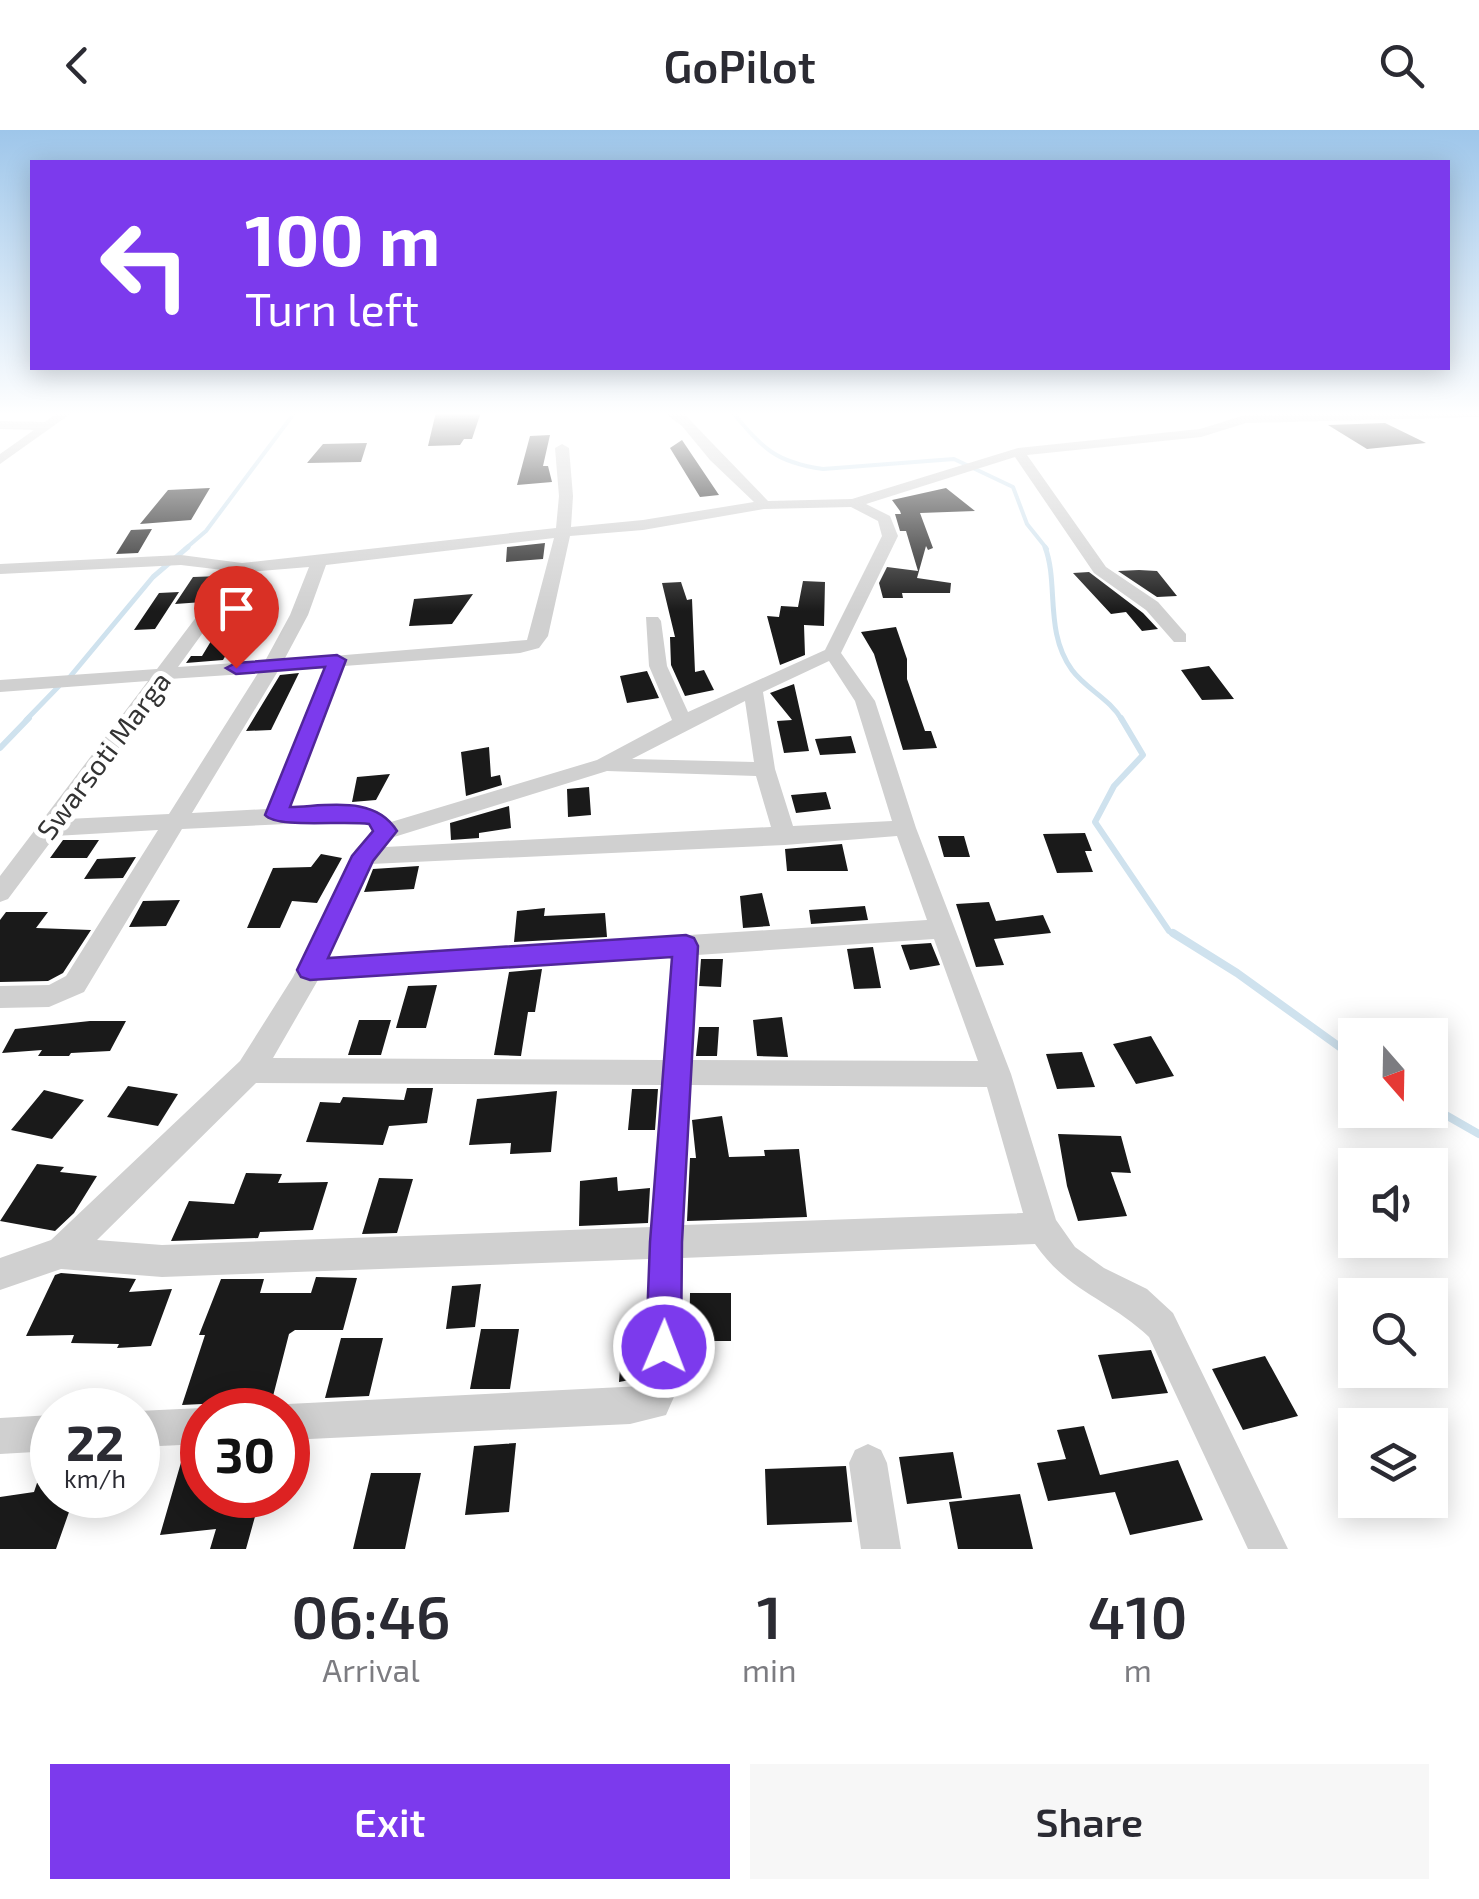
<!DOCTYPE html>
<html lang="en">
<head>
<meta charset="utf-8">
<style>
  body { margin:0; font-family:"Exo 2",sans-serif; background:#f7f7f7; color:#2b2b33; height:100vh; display:flex; flex-direction:column; font-size:38px; white-space:nowrap }
  * { box-sizing:border-box; margin:0 }
  p { font-size:32px; color:#7c7c81 }
  .icon { flex:none; width:55px; height:55px; fill:none; stroke:currentColor; stroke-width:2; stroke-linecap:round; stroke-linejoin:round }
  .map { position:relative; height:1419px; overflow:hidden }
  .side { display:flex; flex-direction:column; background:#fff; flex:1 }
  .side>* { flex:none }
  .top-card { position:absolute; left:30px; top:30px; width:1420px; height:210px; border-radius:0px; box-shadow:0 5px 25px #0003; background:#7c3aed; color:#fff; overflow:hidden }
  .needle { width:65px; rotate:160deg }
  .fabs { position:absolute; left:1338px; top:888px; display:grid; gap:20px }
  .fabs a { display:grid; place-items:center; width:110px; height:110px; border-radius:0px; background:#fff; box-shadow:0 5px 25px #0003; font-size:50px }
  .speed { position:absolute; left:30px; top:1258px; display:flex; gap:20px; font-size:50px; font-weight:700; text-align:center }
  .speed>* { display:grid; place-content:center; width:130px; height:130px; border-radius:50%; background:#fff; box-shadow:0 5px 25px #0003; line-height:1 }
  .speed small { font-size:25px; font-weight:400 }
  .speed .limit { border:15px solid #d22; background:#fff; color:#111 }
  .pin { position:absolute; display:grid; place-items:center; width:85px; height:85px; color:#fff; margin:-102px -42px; border-radius:50% 50% 50% 0; rotate:-45deg; box-shadow:0 0 10px #0007 }
  .pin .icon { rotate:45deg }
  .me { position:absolute; width:110px; margin:-55px; rotate:1deg; stroke-linejoin:round; filter:drop-shadow(0 0 8px #0008) }
  .turn { display:flex; align-items:center; gap:35px; height:210px; padding:0 50px; font-size:45px }
  .turn .icon { width:130px; height:130px; stroke-width:2.5 }
  .turn b { display:block; font-size:70px; line-height:85px }
  .eta { display:flex; justify-content:space-evenly; align-items:center; height:170px; text-align:center }
  .eta b { font-size:60px; font-weight:600; line-height:70px }
  .cta { display:flex; gap:20px; margin-top:auto; padding:20px 50px }
  .cta a { flex:1; height:115px; border-radius:0px; background:#7c3aed; color:#fff; font-size:40px; font-weight:600; line-height:115px; text-align:center }
  .cta a+a { background:#f7f7f7; color:#2b2b33 }
  header { display:flex; justify-content:space-between; align-items:center; height:130px; padding:0 50px; background:#fff; font-size:45px; font-weight:600 }
  .map>svg:first-child { display:block }
  .lines { fill:none; stroke-linecap:round; stroke-linejoin:round }
  .stream-far3 { stroke:#cfe2ee; stroke-width:4 }
  .stream-far2 { stroke:#cfe2ee; stroke-width:5 }
  .stream-far1 { stroke:#cfe2ee; stroke-width:6 }
  .stream { stroke:#cfe2ee; stroke-width:8 }
  .building { fill:#1a1a1a }
  .minor { fill:#d0d0d0; fill-rule:evenodd }
  .route { fill:#7c3aed; stroke:#51269a; stroke-width:2.5 }
  .labels { text-anchor:middle; dominant-baseline:central; stroke-width:10; stroke-linejoin:round; paint-order:stroke }
  .street-label { font-size:28px; fill:#333; stroke:#fff }
</style>
</head>
<body>
<header><svg class="icon" aria-label="back" viewBox="0 0 24 24"><path d="M15 5l-7 7 7 7"/></svg>GoPilot<svg class="icon" aria-label="search" viewBox="0 0 24 24"><circle cx="10" cy="10" r="6"/><path d="M15 15l6 6"/></svg></header>
<div class="map">
<svg width="1479" height="1419" viewBox="0 0 1479 1419">
  <rect width="100%" height="100%" fill="#fff"/>
  <g class="lines">
    <path class="stream-far3" d="M732 282C763 318 774 332 823 339L954 329 1013 357 1027 394 1047 419
      M185 419 206 401 295 282"/>
    <path class="stream-far2" d="M1045 417C1059 453 1044 502 1072 540 1086 559 1110 569 1122 590
      M69 548 153 447 188 417
      M26 590 59 556"/>
    <path class="stream-far1" d="M1121 588 1143 625 1114 656 1095 692 1169 801 1177 806
      M0 618 29 588"/>
    <path class="stream" d="M1173 803 1237 843 1355 928
      M1430 976 1479 1004"/>
  </g>
  <path class="building" d="M436 282H481L472 309H464L460 315 428 316Z
    M1385 293 1426 313 1367 319 1328 295Z
    M550 305 543 336H548L552 352 517 355 530 306Z
    M682 310 719 365 700 367 670 318Z
    M367 313 361 332 307 333 323 314Z
    M210 358 191 390 140 394 168 360Z
    M946 358 975 381 920 383 933 418 928 420 926 416 917 448 951 453 950 463H902L903 468H883L879 453 887 437 918 441 906 401H900L895 384H901L900 381 892 370Z
    M152 399 138 423 116 424 131 400Z
    M545 413 543 429 506 432 507 417Z
    M1139 440 1157 441 1177 466 1157 467 1118 441Z
    M1089 442 1143 483 1158 499 1142 501 1126 482 1111 484 1073 443Z
    M222 446 203 472 175 474 193 447Z
    M803 451 825 452 824 496 804 495 805 525 780 535 767 486 779 487 781 476 798 477Z
    M681 452 687 470 692 469 695 542 704 540 714 560 685 566 671 535 670 507H675L662 453Z
    M179 462 155 499 134 500 159 463Z
    M473 464 452 494 409 496 414 469Z
    M251 482 223 530 186 533 191 526H202L228 483Z
    M896 497 907 529V549L925 601H931L937 618 903 620 874 524 861 502Z
    M1209 536 1234 569 1202 570 1181 540Z
    M647 541 659 568 627 573 620 546Z
    M299 543 271 600 246 601 280 545Z
    M794 554 809 621 784 623 777 591 792 590 770 563Z
    M851 606 856 623 820 625 815 609Z
    M489 617 491 647 500 645 502 655 466 666 461 622Z
    M390 644 376 670 352 672 357 647Z
    M589 657 591 685 568 687 567 659Z
    M826 662 831 679 796 683 791 665Z
    M509 676 511 698 479 703V708L451 710 450 693Z
    M1085 703 1092 721H1085L1093 742 1057 743 1043 704Z
    M938 706H964L970 727H944Z
    M63 710H99L87 728H50Z
    M842 714 848 741H787L785 719Z
    M321 724 342 728 317 773 292 771 280 798H247L273 738 311 737Z
    M136 727 123 748 84 749 97 729Z
    M419 736 414 759 364 762 373 739Z
    M762 763 770 796 743 798 740 766Z
    M180 770 166 796 129 797 143 771Z
    M989 772 996 791 1043 785 1051 803 994 809 1004 835 976 837 956 774Z
    M865 776 868 790 811 794 809 780Z
    M545 778 544 786 605 783 607 807 514 812 517 781Z
    M6 782H48L36 798 91 800 63 843 48 851 0 852V790Z
    M931 813 940 835 910 840 901 815Z
    M873 817 881 858 854 859 847 819Z
    M701 829H723L721 857 699 856Z
    M542 839 535 882H528L521 926 494 925 509 842Z
    M437 855 426 898H396L408 856Z
    M782 887 788 927 757 926 753 890Z
    M359 890H391L381 925H348Z
    M90 891H126L110 921 71 923 69 926H38L42 920 2 923 15 899Z
    M699 897H719L717 926H696Z
    M1151 906 1174 946 1136 954 1113 914Z
    M1082 922 1095 957 1057 959 1046 924Z
    M128 956 178 964 158 996 107 987Z
    M407 958H433L427 993 389 996 383 1015 306 1012 320 972 340 973 343 967 404 970Z
    M632 959H658L655 1000H628Z
    M44 960 84 970 52 1009 11 1000Z
    M557 961 551 1022 510 1024 511 1013 469 1015 477 969Z
    M722 986 729 1027 765 1026 764 1020 799 1019 807 1087 687 1091 690 1028H696L692 990Z
    M1058 1004 1121 1006 1131 1043 1111 1042 1127 1086 1078 1091 1067 1056Z
    M37 1034 64 1037 60 1042 97 1046 74 1083 55 1101 0 1091Z
    M246 1043 282 1044 278 1053 328 1052 313 1100 260 1102 258 1108 171 1111 189 1071 234 1074Z
    M617 1047 618 1061 650 1058 648 1093 579 1096 580 1051Z
    M379 1048 413 1049 397 1103 362 1104Z
    M61 1143 136 1149 129 1162 172 1159 151 1216 117 1218 119 1214 71 1213 74 1205 26 1206 55 1145Z
    M316 1147 357 1148 343 1200H295L289 1204 271 1274 217 1280 202 1274 182 1275 205 1205H199L221 1149H264L260 1163H311Z
    M481 1154 475 1197 446 1199 452 1156Z
    M690 1163H731V1211H689Z
    M643 1191 641 1248 619 1252 623 1192Z
    M481 1199H519L510 1259H470Z
    M341 1208H383L369 1266 325 1268Z
    M1151 1220 1168 1263 1112 1269 1098 1225Z
    M1265 1226 1298 1286 1243 1300 1212 1239Z
    M1084 1296 1100 1345 1178 1330 1203 1390 1130 1405 1115 1362 1048 1371 1037 1333 1066 1329 1057 1300Z
    M516 1313 509 1382 465 1385 474 1316Z
    M953 1322 962 1368 907 1374 899 1327Z
    M202 1327V1365H261L246 1419H210L216 1399 160 1405 182 1329Z
    M846 1336 852 1392 767 1395 765 1339Z
    M371 1343H421L405 1419H353Z
    M52 1351V1365H75L56 1419H0V1367L34 1362 37 1353Z
    M1020 1364 1033 1419H958L949 1372Z"/>
  <g class="lines">
    <path class="minor" d="M58 282H73L0 334V324L34 300 0 299V291L45 292Z
      M663 282H680L686 286 768 371 852 369 1018 318 1200 299 1245 285 1479 282V287L1246 293 1201 307 1027 325 1106 437 1158 472 1186 504V512H1174L1146 480 1094 443 1015 327 866 374 890 386 898 406 841 523 875 571 916 698 1011 944 1056 1090 1075 1117 1104 1138 1147 1159 1173 1183 1288 1419H1248L1149 1207C1109 1169 1068 1162 1035 1114L682 1128 681 1251 666 1285 630 1294 288 1310V1280H275L288 1274 642 1256 645 1249 649 1129 162 1147 61 1139 0 1160V1128L51 1110 240 931 293 847 355 720 373 700 369 694 351 691 182 699 84 862 49 877 0 878V856L49 855 66 846 158 700 55 706 8 769 0 772V746L148 551 0 562V550L157 539 231 441 181 435 0 444V434L181 425 242 433 556 398 559 366 555 318 562 314 569 318 573 366 571 397 643 390 754 372 710 330 682 296ZM851 377 878 391 882 406 825 520 688 582 667 536 661 491 658 487H646L649 536 672 590 597 630 391 692C370 666 319 677 289 678L344 536 520 523 539 518 548 506 570 406 643 400 764 379ZM554 408 527 510 284 530 308 485 326 435ZM309 437 290 485 265 531 178 537 247 442ZM829 531 855 571 892 691 793 696 775 639 763 562ZM325 538 267 679 192 683 278 541ZM258 543 169 684 67 689 169 549ZM745 571 754 632 632 629ZM607 641 756 646 771 697 385 717 394 707ZM897 706 927 790 328 828 371 734 785 715ZM934 809 978 931 692 930 697 825ZM672 827 664 930 273 928 318 850ZM256 953 662 955 651 1097 162 1115 97 1110ZM690 955 987 957 1023 1083 683 1095Z
      M202 1278 207 1280H202V1314L138 1317V1281Z
      M52 1285V1321L0 1324V1288Z
      M868 1314 881 1320 887 1333 901 1419H861L849 1333 855 1320Z"/>
  </g>
  <linearGradient id="sky" x2="0" y2="1"><stop stop-color="#9ec6ea"/><stop offset="0.59" stop-color="#fff"/><stop offset="1" stop-color="#fff" stop-opacity="0"/></linearGradient>
  <rect width="1479" height="481" fill="url(#sky)"/>
  <path class="route" d="M337 525 346 530 290 677C328 676 375 665 397 701L373 731 328 828 686 805 694 808 698 816 682 1112 681 1217 676 1229 664 1234 651 1229 646 1217 650 1112 672 827 310 850 301 847 297 840 352 726 373 701 369 694C345 690 277 699 265 685L325 537 236 544 226 538 236 533Z"/>
  <g class="labels">
    <g class="street-label">
      <text transform="translate(103 625) rotate(-53)">Swarsoti Marga</text>
    </g>
  </g>
</svg>
<div class="fabs">
<a><svg class="needle" viewBox="-14 -14 28 28"><path d="M0-13l5 13h-10z" fill="#e53935"/><path d="M0 13l5-13h-10z" fill="#7c7c81"/></svg></a>
<a><svg class="icon" aria-label="sound" viewBox="0 0 24 24"><path d="M4 9h4l5-4v14l-5-4H4zM17 9q2 3 0 6"/></svg></a>
<a><svg class="icon" aria-label="search" viewBox="0 0 24 24"><circle cx="10" cy="10" r="6"/><path d="M15 15l6 6"/></svg></a>
<a><svg class="icon" aria-label="layers" viewBox="0 0 24 24"><path d="M12 4l9 5-9 5-9-5zM3 14l9 5 9-5"/></svg></a>
</div>
<div class="speed"><div>22<small>km/h</small></div><div class="limit">30</div></div>
<div class="pin" style="left:236px;top:538px;background:#d93025"><svg class="icon" aria-label="arrive" viewBox="0 0 24 24"><path d="M6 21V4h12l-3 4 3 4H6"/></svg></div>
<svg class="me" style="left:664px;top:1217px" viewBox="-20 -20 40 40"><circle r="17" fill="#7c3aed" stroke="#fff" stroke-width="3"/><path d="M0-11L8 9 0 5-8 9z" fill="#fff"/></svg>
<div class="top-card">
<div class="turn"><svg class="icon" aria-label="left" viewBox="0 0 24 24"><path d="M17 20v-9H6M10 6l-5 5 5 5"/></svg><div><b>100 m</b>Turn left</div></div>
</div>
</div>
<section class="side">
<div class="eta">
<div><b>06:46</b><p>Arrival</p></div>
<div><b>1</b><p>min</p></div>
<div><b>410</b><p>m</p></div>
</div>
<div class="cta"><a>Exit</a><a>Share</a></div>
</section>
</body>
</html>
